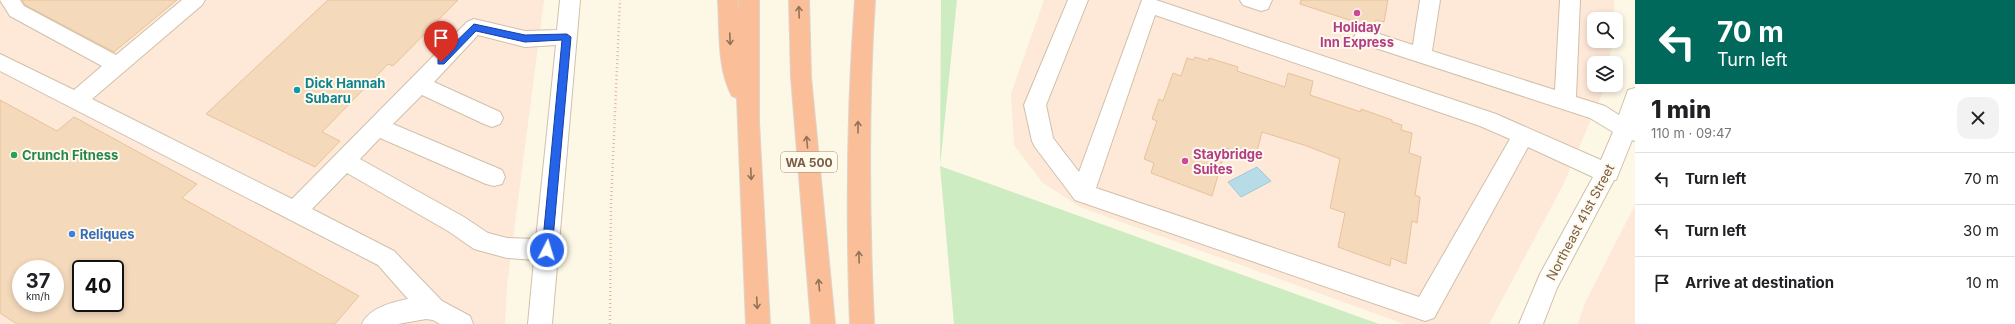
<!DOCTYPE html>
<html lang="en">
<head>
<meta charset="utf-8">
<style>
  body { margin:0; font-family:Inter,sans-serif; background:#f2f2f2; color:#202124; height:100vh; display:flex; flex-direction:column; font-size:15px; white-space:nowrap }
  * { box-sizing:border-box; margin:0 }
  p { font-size:13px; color:#757577 }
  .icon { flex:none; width:22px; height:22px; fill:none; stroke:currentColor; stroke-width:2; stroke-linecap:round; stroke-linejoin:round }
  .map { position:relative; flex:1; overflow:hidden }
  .details { display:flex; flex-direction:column; background:#fff; width:380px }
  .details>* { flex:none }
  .banner { background:#00695c; color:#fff; overflow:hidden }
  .fabs { position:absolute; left:1587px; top:12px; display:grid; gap:8px }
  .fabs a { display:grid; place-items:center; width:36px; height:36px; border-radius:8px; background:#fff; box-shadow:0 2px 6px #0003; font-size:20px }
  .speed { position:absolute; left:12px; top:260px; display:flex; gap:8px; font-size:20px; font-weight:700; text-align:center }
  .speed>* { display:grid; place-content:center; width:52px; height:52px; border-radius:50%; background:#fff; box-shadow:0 2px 6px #0003; line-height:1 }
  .speed small { font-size:10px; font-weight:400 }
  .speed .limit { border:2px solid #111; border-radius:6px; background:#fff; color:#111 }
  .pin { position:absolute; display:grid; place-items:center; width:34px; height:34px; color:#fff; margin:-41px -17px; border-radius:50% 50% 50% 0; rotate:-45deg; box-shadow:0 0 4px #0007 }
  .pin .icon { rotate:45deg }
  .me { position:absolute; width:44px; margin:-22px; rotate:5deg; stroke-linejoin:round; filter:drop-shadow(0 0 3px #0008) }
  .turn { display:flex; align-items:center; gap:14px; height:84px; padding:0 16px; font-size:18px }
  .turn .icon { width:52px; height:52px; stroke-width:2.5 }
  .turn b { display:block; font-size:28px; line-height:34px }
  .round { display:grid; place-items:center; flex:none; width:42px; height:42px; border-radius:12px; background:#f2f2f2 }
  .overview { display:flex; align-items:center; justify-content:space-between; height:68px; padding:0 16px }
  h1 { font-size:24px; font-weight:800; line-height:30px }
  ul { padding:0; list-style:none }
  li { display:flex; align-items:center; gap:12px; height:52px; padding:0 16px; border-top:1px solid #e0e0e0 }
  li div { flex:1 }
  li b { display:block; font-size:15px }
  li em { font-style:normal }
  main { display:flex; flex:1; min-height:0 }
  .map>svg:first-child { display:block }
  .commercial { fill:#fee8d8; fill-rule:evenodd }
  .green { fill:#ceecc2 }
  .water { fill:#b8dbe8; stroke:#9ec9da }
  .building { fill:#f4d9bb; stroke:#e8c29b; fill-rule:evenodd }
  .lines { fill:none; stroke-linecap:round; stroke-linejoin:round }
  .minor-casing { stroke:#d0c0aa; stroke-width:2 }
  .highway-casing { stroke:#dcd5cf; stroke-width:2 }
  .path { stroke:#d9bd9e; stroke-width:2.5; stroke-dasharray:1 3; stroke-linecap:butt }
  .minor { fill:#fff; fill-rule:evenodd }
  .highway { fill:#fabf99; fill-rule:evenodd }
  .oneway { stroke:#927258 }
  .route { fill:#2563eb; stroke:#184099 }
  .hotel-dot { fill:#d1479c; stroke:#fffaec; stroke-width:1.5 }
  .culture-dot { fill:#0f9aa8; stroke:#fffaec; stroke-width:1.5 }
  .leisure-dot { fill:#2e9e5b; stroke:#fffaec; stroke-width:1.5 }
  .shop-dot { fill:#3f7fe0; stroke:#fffaec; stroke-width:1.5 }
  .labels { text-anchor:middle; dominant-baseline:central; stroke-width:4; stroke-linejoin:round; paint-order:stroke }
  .shield { fill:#fffaec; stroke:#a08e79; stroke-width:1 }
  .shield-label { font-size:12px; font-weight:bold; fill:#785f48 }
  .hotel-label { font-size:13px; font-weight:bold; fill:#b23c85; stroke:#fffaec }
  .culture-label { font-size:13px; font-weight:bold; fill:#0d838f; stroke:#fffaec; text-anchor:start }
  .leisure-label { font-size:13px; font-weight:bold; fill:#27864d; stroke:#fffaec; text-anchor:start }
  .street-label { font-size:13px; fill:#785f48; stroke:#fffaec }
  .shop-label { font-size:13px; font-weight:bold; fill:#366cbe; stroke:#fffaec; text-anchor:start }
</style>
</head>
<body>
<main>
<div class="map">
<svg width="1635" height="324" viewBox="0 0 1635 324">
  <rect width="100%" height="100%" fill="#fdf7e5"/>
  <path class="commercial" d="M0 0H544L507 285 505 324H0ZM21 269H55V303H21ZM81 269H115V303H81Z
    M1044 0H1614V19H1594V41H1613L1608 63H1594V85H1604L1602 94 1563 185 1489 324H1404L1080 207 1042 182 1014 145 1011 94Z
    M1635 205V324H1578L1585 303Z"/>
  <path class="green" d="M941 0H957L940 166 1379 324H954L940 166Z"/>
  <path class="water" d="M1257 167 1271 181 1241 197 1228 182Z"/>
  <path class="building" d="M22 0H177L114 52 25 5Z
    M328 0H458L393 66 388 64 322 132 340 141 315 167 206 114Z
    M1301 0H1388L1384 22 1376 20 1374 28 1300 4Z
    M1195 57 1208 61 1209 58 1238 67 1237 71 1285 87 1288 73 1313 81 1310 95 1361 112V109L1392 120V122L1402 125 1401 130 1412 133 1409 153 1421 157 1415 195 1420 197 1417 223 1412 221 1406 264 1391 258 1390 266 1338 247 1345 213 1330 208 1340 159 1307 146 1262 132 1255 158 1226 148 1212 196 1151 173 1154 163 1144 159 1157 121 1152 119 1159 99 1163 101 1173 73 1181 76 1187 58 1193 60Z
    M0 100 57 131 74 117 197 184 182 198 359 296 335 324H17L0 313ZM21 269H55V303H21ZM81 269H115V303H81Z"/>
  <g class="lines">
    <defs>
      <path id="minor" d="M0 0H20L24 6 116 55 182 0H205L202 5 92 99 292 199 467 22 474 19 525 31 557 30 560 0H580L552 324H528L534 260 507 258 474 249 448 231 347 173 312 209 394 251 442 301 470 316 473 324H440L433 320 426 319 398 324H362C369 308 392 302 408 299L378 265 0 71V54L74 90 102 66 10 16ZM478 35 525 47 556 45 536 239 507 238 488 233 464 217 360 159 380 138 486 184 494 186 502 184 505 177 502 170 393 124 422 95 484 124 492 127 500 124 503 118 500 112 434 82Z
        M1068 0H1088L1046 105 1053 138 1079 172 1142 0H1156L1496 114 1601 160 1613 132 1590 118 1357 42 1354 37 1357 32 1364 29 1413 45 1420 0H1440L1432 51 1555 90 1560 0H1580L1576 97 1605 106 1619 115 1628 90 1635 88V141L1632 140 1616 180H1614L1557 288 1543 324H1519L1540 274 1593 177 1528 147 1434 318 1425 321 1075 200 1035 147 1032 141 1024 105ZM1155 15 1480 126 1510 139 1419 297 1096 188Z
        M1240 0H1272L1268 9 1261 11 1243 5Z"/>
      <path id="highway" d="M718 0H738L739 14V0H759V122L770 324H746L737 98 732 96C717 68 720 31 718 0Z
        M789 0H809L811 77 835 324H811L791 77Z
        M855 0H875C868 108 869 216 874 324H850C846 216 847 108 855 0Z"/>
    </defs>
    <use href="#minor" class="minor-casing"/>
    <use href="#highway" class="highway-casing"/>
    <path class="path" d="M610 324 611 203 620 0"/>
    <use href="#minor" class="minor"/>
    <use href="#highway" class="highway"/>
  </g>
  <defs><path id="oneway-shaft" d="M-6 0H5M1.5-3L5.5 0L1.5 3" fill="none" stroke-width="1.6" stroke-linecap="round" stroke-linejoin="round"/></defs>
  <g class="oneway">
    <use href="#oneway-shaft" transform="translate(799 12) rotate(-92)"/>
    <use href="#oneway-shaft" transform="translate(730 39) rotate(88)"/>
    <use href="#oneway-shaft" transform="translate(858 127) rotate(-90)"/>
    <use href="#oneway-shaft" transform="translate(807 142) rotate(-95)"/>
    <use href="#oneway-shaft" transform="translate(751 174) rotate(87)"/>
    <use href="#oneway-shaft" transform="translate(859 257) rotate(-92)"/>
    <use href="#oneway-shaft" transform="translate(819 285) rotate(-95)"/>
    <use href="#oneway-shaft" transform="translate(757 303) rotate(87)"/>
  </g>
  <path class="route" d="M474 24 525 35 567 34 571 37 552 250 547 254 542 250 562 40 525 42 476 31 444 64H438V59Z"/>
  <g class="hotel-dot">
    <circle cx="1357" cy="13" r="4"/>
    <circle cx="1185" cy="161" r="4"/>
  </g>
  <circle class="culture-dot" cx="297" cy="90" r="4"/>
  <circle class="leisure-dot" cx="14" cy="155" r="4"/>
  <circle class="shop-dot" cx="72" cy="234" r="4"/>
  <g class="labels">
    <rect class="shield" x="781" y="152" width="56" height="20" rx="3"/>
    <g class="shield-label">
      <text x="809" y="162">WA 500</text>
    </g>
    <g class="hotel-label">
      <text x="1357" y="27">Holiday<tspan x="1357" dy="15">Inn Express</tspan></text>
      <text x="1193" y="154" text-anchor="start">Staybridge<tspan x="1193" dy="15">Suites</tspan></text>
    </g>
    <g class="culture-label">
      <text x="305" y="83">Dick Hannah<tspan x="305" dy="15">Subaru</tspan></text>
    </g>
    <g class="leisure-label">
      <text x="22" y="155">Crunch Fitness</text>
    </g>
    <g class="street-label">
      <text transform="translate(1580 222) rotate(-62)">Northeast 41st Street</text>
    </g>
    <g class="shop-label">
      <text x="80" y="234">Reliques</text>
    </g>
  </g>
</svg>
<div class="fabs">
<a><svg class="icon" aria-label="search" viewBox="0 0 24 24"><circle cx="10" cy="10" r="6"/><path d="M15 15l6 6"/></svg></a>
<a><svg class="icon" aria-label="layers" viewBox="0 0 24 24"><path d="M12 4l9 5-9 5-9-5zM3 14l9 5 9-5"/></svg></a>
</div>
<div class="speed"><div>37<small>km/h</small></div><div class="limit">40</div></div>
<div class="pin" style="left:441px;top:62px;background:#d93025"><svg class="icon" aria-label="arrive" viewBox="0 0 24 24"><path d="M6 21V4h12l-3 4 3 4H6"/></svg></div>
<svg class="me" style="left:547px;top:250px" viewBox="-20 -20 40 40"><circle r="17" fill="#2563eb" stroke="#fff" stroke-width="3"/><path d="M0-11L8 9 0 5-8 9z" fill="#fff"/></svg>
</div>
<section class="details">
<div class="banner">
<div class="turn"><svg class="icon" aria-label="left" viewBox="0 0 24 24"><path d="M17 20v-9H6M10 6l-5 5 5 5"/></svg><div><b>70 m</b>Turn left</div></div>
</div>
<div class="overview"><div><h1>1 min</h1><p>110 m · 09:47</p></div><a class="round"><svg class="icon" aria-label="close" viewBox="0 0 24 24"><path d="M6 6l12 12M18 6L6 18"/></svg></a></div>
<ul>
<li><svg class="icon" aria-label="left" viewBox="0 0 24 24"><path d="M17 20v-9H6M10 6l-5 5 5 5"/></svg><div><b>Turn left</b></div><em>70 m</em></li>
<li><svg class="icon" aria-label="left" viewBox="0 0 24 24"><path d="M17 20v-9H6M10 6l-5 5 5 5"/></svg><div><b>Turn left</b></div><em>30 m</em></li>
<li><svg class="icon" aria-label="arrive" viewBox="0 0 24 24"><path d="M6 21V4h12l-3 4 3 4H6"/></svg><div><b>Arrive at destination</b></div><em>10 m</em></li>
</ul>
</section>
</main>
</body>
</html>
